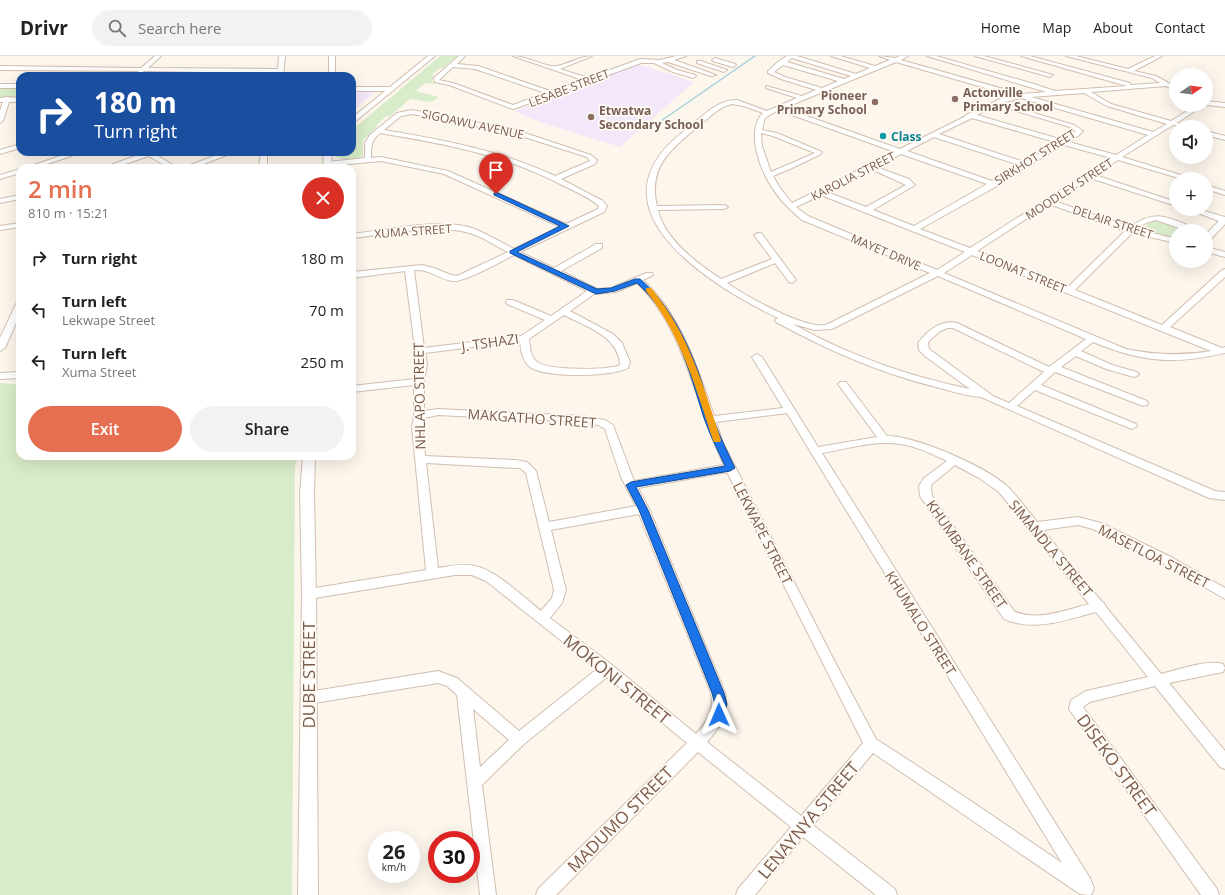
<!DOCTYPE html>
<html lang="en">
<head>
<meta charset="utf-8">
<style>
  body { margin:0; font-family:"Open Sans",sans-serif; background:#f2f2f2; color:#222; height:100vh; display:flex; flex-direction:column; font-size:15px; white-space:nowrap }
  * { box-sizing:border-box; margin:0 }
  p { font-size:13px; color:#767676 }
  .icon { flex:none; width:22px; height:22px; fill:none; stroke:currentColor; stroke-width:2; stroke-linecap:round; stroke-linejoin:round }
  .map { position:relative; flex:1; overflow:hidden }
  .drawer { position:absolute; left:16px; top:108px; width:340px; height:296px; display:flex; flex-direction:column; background:#fff; border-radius:12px; box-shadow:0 4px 16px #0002 }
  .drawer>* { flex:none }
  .top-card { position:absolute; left:16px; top:16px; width:340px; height:84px; border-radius:12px; box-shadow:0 4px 16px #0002; background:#1a4fa0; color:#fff; overflow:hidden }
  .needle { width:26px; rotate:77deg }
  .tools { position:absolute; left:1169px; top:12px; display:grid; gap:8px }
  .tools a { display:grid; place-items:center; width:44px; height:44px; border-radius:50%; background:#fff; box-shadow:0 4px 16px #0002; font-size:20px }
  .speed { position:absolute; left:368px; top:775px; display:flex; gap:8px; font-size:20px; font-weight:700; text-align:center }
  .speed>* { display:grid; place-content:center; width:52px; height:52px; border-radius:50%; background:#fff; box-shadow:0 4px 16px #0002; line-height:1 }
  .speed small { font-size:10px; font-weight:400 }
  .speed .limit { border:6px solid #d22; background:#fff; color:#111 }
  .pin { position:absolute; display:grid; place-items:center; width:34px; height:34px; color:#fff; margin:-41px -17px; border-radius:50% 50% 50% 0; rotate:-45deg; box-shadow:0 0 4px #0007 }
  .pin .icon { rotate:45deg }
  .me { position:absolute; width:44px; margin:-22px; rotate:359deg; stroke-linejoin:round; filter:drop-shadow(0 0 3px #0008) }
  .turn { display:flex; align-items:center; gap:14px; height:84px; padding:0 12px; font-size:18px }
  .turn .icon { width:52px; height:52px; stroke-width:2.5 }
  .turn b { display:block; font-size:28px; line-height:34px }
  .round { display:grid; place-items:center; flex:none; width:42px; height:42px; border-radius:21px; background:#f2f2f2 }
  .headline { display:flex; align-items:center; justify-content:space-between; height:68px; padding:0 12px }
  h1 { font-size:24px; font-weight:600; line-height:30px; color:#e76f51 }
  .cta { display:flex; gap:8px; margin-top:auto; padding:8px 12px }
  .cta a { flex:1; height:46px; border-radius:24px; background:#e76f51; color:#fff; font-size:16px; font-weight:600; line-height:46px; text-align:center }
  .cta a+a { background:#f2f2f2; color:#222 }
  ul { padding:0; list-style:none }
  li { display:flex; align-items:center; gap:12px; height:52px; padding:0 12px }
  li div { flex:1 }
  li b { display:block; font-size:15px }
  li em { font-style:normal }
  header { display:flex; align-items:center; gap:24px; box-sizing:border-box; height:56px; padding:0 20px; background:#fff; border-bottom:1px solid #e0e0e0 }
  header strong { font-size:19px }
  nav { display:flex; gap:22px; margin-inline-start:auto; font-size:14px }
  .search { width:280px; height:36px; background:#f2f2f2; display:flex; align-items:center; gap:10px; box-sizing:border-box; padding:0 14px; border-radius:22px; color:#767676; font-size:15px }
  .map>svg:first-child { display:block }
  .education { fill:#f3e8fa }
  .green { fill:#d8ecc9 }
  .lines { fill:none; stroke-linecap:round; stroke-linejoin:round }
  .stream { stroke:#a5d3da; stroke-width:1.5 }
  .minor-casing { stroke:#d1beb0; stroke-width:2 }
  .tertiary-casing { stroke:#d1beb0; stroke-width:2 }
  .minor { fill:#fff; fill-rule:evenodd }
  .tertiary { fill:#fff; fill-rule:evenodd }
  .route { fill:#1a73e8; stroke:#114b97 }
  .slow { fill:#f59e0b }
  .education-dot { fill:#8d6e63; stroke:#fffaf3; stroke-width:1.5 }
  .culture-dot { fill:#0f9aa8; stroke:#fffaf3; stroke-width:1.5 }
  .labels { text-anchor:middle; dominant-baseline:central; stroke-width:3.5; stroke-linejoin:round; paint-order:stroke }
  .far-street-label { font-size:12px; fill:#7a5c4d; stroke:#fffaf3 }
  .far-education-label { font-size:12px; font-weight:bold; fill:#785e54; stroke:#fffaf3; text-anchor:start }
  .far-culture-label { font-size:12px; font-weight:bold; fill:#0d838f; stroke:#fffaf3; text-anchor:start }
  .street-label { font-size:14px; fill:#7a5c4d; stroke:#fffaf3 }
  .near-street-label { font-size:17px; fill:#7a5c4d; stroke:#fffaf3 }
</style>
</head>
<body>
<header>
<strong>Drivr</strong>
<div class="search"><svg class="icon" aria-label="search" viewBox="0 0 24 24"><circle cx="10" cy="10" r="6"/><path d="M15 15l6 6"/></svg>Search here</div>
<nav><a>Home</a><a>Map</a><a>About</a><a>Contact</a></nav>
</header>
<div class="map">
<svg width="1225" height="839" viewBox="0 0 1225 839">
  <rect width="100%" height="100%" fill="#fdf6ec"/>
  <path class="education" d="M638 8 694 26 620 91 543 67 514 55Z
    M352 35H375V36L352 55Z"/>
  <path class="green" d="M440 0H457L443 12H440L432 19 434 20 432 25 436 28 425 27 416 35 439 41 431 46 410 43 389 61 386 60 376 70H378L363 84V100C358 103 341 104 336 101L340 96H352V74Z
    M0 31H20V42H0Z
    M1154 164 1187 175H1176V184L1146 176 1142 173V172Z
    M0 327 20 329V400H298L295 411 292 839H0Z"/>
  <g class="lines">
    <path class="stream" d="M648 74 755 0"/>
    <defs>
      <path id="minor" d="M155 0H161L148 12 278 13 279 0H285L283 20H277V17L144 15 140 18 138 15 0 14V10L141 12Z
        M329 0H335V20H329Z
        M459 0H465L457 8 478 10 550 35 583 24 513 0C526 0 548 12 556 10 568 9 578 0 592 0L560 13 588 22 640 3 660 4 676 0H686L674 4 716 19 711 20 668 6 662 7 677 14 695 19 696 20 693 22 673 16 654 7H641L554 39 513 53 449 29 435 26 434 22ZM453 11 475 13 545 37 513 49 453 27 439 24Z
        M787 0H797L856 18 870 12 831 0H840L875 10 890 4 879 0 895 2 900 0H908L901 4 1021 38 1046 36 927 0H936L1034 28 1055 35 1127 30 1021 0H1030L1130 27V29L1160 27 1152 22 1066 0H1076L1128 13 1155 0H1162L1134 15 1156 20 1176 31V35L1166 30 1091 36 1111 48 1171 65 1197 49H1204L1177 67 1189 71 1173 69 1122 101 1194 123H1182L1118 104 1095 119 1176 146V150L1090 122 1054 145 1130 171C1157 151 1170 163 1198 173L1199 175H1188L1156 164 1146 167 1137 173 1176 183V187L1132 177 1075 234 1162 269 1222 214 1225 213V221L1170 271 1222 292 1225 291V297C1174 309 1141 306 1093 286L1081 295 1112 309 1137 316 1139 318 1137 320 1134 321 1106 313 1076 300 1061 311 1147 345 1148 347 1147 349 1143 350 1055 316 1041 329 1136 368 1137 370 1132 373 1035 334 1017 350 1215 435 1225 436V444L1209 442 981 341C966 340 951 335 936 331 880 317 827 294 776 266L775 264 778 262C712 230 584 153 683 76 698 65 716 43 737 44L767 55 797 42 766 32V30L802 40 816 34 781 23 768 17V15L779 5ZM792 2 851 20 844 23 787 6ZM896 6 1013 40 1000 43 971 57 967 58 966 60 900 93 784 52ZM783 9 838 25 822 32 785 21 774 16ZM1084 37 1107 50 1167 68 1153 76 1031 41ZM1021 42 1148 79 1116 99 1069 86 1078 80 1083 75 1074 69 1001 47ZM732 48 744 50 763 57C748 72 757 103 765 119 773 136 787 152 802 164L930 217 826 269C804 273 746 240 727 227L775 207 789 226 792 227 796 224 761 177H758L754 179 772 203 721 223C698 208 664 183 658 154L724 153 728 151 724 149 657 150C647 109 674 91 701 68 710 61 720 50 732 48ZM996 49 1070 71 1076 75 1063 84 977 59ZM778 54 895 96 792 147 780 132 773 120 790 113 819 99 822 96 777 77 762 74 765 62ZM972 62 1058 87 1024 106 939 78ZM761 77 773 80 815 97 771 116 762 90ZM934 81 1019 109 992 125 907 95ZM1064 89 1111 102 970 192 920 173 997 130V128ZM901 98 987 128 914 170 873 154 915 129 909 123 876 111ZM871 113 906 129 866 151 827 136ZM821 139 965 196 937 214 808 160 796 151ZM1049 148 1125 175 1068 231 977 195ZM972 199 1211 295C1182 300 1155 299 1126 293L944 217ZM938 220 1086 283 1049 311 957 267C941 263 927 275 918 287L919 294 926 301 970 333C908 320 848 299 793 268L815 274 832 273ZM947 272H953L1044 316 1009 347 993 340 929 293 928 287 929 285 939 276Z
        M975 0H984L1053 19 1050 21Z
        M715 2 735 8 736 9 733 11 713 5 712 4Z
        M697 5H701L727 14 724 16 697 7Z
        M0 28H20V32H0Z
        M352 31H392L395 33 392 35H352Z
        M7 41 20 42V46H9L3 65 0 67V55L3 46H0V42Z
        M1206 45 1225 47V51L1206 49Z
        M412 54 513 73 591 99 597 104 595 108 561 123 603 145 607 150 604 156 520 196 554 212 596 188H602V192L561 215 597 233 611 232 646 217H652L653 219 643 224C681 259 698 313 714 360L783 352 752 301 757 298 762 301 818 391 877 381 838 328 840 326H846L887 380C916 380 987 411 1008 431 1018 441 1028 455 1037 466L1078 461 1101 467 1171 501 1225 532V543L1163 507 1093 473 1078 469 1043 474 1102 546 1104 547 1106 551 1161 618C1177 614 1208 603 1223 608L1225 612 1223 616 1169 627 1225 695V713L1220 711 1155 630 1090 646 1083 651 1217 833 1219 839H1201L1069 653 1071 644 1086 635 1148 621 1096 556C1066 564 1034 576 1004 563L920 440 919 430 924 422 947 405C932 398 916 390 900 388 874 384 847 393 822 397L1090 822 1094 832 1092 838 1089 839 1080 838C1010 791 942 743 873 697L813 769 895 833 897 839H876L803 781 755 839H736L738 833 791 771 698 696 556 839H536L538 833 687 687 607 621 524 688 482 729 496 839H480L457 639 447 630 438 627 308 648 303 646 301 642 303 638 308 636 438 615 457 622 519 675 597 613 486 525 472 519H455L309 543 305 541 303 538 305 535 309 533 426 514 412 371 414 360V329L352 336V330L415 323 417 308 405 215 352 222V216L422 209 434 212 451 219 457 220 508 196C495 190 482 180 469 177 436 167 386 179 352 182V178C386 174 443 161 475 173 488 179 501 186 514 193L560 171 444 118 381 105 327 110 324 108 327 106 365 102V87L370 79 397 57ZM412 58 512 77 587 101 590 105 555 120C500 94 443 84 384 74L401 60ZM380 77C445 88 502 98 562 129 574 135 589 141 599 150L598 153 566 168 448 115 381 101 371 102C371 91 371 84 380 77ZM514 199 587 235 551 260 513 244H507L506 246 507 248 545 264 521 280 424 292 414 214C430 213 437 222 452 225 464 227 501 205 514 199ZM637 227C686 273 695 351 724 409L634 425 613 369 605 364 583 360 438 353 424 355V325L427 308 425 297 520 285C521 294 522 305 530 311 545 322 612 321 628 312L630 306 622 287 613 278 570 255 594 238 616 236ZM564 259C585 270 619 280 620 309 608 315 547 314 537 306 530 301 530 290 529 283ZM787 357 810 395 1062 807 965 741 876 683 837 610 723 387 716 366ZM438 359 583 366 598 369 605 373 621 421 636 450 549 466 536 415 527 406 516 404 425 400 422 371 424 362ZM426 407 516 412H520L526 417 554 534 552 542 541 555C525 542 494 513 475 510 463 507 449 510 438 512ZM955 409 979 422 999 436 1089 548C1067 554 1036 566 1014 555L932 440 931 430 932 428ZM727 416 863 687 801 760 707 686C720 671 729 658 725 637L649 453 638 432ZM639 458 711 637C714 657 709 663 696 678L612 609 550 562 562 547 566 534 551 474ZM473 653 509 684 480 711Z
        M1206 75 1225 80V84L1206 79Z
        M20 88V92L0 98V94Z
        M72 96H82L36 112H25Z
        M143 96H158L155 98 178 112H169L149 100 113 112H102L144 97Z
        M225 96H235L193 112H182Z
        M261 96H267V112H259Z
        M20 113V117L0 123V119Z
        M1206 129 1225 135V139L1206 133Z
        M20 139V143L0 147V143Z
        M1187 153H1198L1225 161V168L1209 185H1206V178L1219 165Z
        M20 167V171L0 174V170Z
        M1206 191 1225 196V201L1206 196Z
        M20 245V258L5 292 0 295V282L16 248Z
        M20 316V322L0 323V317Z"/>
      <path id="tertiary" d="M428 0H435L352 68V62Z
        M324 96H332L331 112H323Z
        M303 400H315L314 437 316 538 318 839H298L302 538 300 437Z"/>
    </defs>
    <use href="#minor" class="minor-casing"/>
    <use href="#tertiary" class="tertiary-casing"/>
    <use href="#minor" class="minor"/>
    <use href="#tertiary" class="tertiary"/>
  </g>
  <path class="route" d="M496 136 569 170 517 196 597 233 611 232 635 223H640C668 247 685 281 698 315 704 331 707 349 714 365 720 381 728 397 735 412L730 415 636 431 648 454 724 637 727 648 723 663 719 664 715 663 713 659 715 648 712 637 639 454 626 429 631 426 725 410C718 395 710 379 704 362 689 314 676 262 637 227L615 235 596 238 510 197V195L560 170 494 139V137Z"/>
  <path class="slow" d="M646 232H651C689 278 703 329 721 384L720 386H714L713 384C696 332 681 279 646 235Z"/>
  <g class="education-dot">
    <circle cx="955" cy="43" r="4"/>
    <circle cx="875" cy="46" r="4"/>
    <circle cx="591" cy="61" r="4"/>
  </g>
  <circle class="culture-dot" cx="883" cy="80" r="4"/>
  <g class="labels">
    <g class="far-street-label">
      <text transform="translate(569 32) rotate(-21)">LESABE STREET</text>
      <text transform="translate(473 68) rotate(12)">SIGOAWU AVENUE</text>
      <text transform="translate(1035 101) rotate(-32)">SIRKHOT STREET</text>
      <text transform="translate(853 120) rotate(-27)">KAROLIA STREET</text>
      <text transform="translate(1069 133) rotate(-33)">MOODLEY STREET</text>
      <text transform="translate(1113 166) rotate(18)">DELAIR STREET</text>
      <text transform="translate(413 175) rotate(-4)">XUMA STREET</text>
      <text transform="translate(886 196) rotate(23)">MAYET DRIVE</text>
      <text transform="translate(1023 216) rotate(22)">LOONAT STREET</text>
    </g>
    <g class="far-education-label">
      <text x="963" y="36">Actonville<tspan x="963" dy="14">Primary School</tspan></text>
      <text x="867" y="39" text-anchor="end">Pioneer<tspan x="867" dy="14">Primary School</tspan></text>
      <text x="599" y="54">Etwatwa<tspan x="599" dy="14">Secondary School</tspan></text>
    </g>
    <g class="far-culture-label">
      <text x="891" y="80">Class</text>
    </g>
    <g class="street-label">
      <text transform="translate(490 286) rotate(-8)">J. TSHAZI</text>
      <text transform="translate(419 340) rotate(-91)">NHLAPO STREET</text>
      <text transform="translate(532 362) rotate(4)">MAKGATHO STREET</text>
      <text transform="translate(763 477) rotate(63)">LEKWAPE STREET</text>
      <text transform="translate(1051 492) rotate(50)">SIMANDLA STREET</text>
      <text transform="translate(967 498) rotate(55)">KHUMBANE STREET</text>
      <text transform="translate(1154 500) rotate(27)">MASETLOA STREET</text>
      <text transform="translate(921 567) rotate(58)">KHUMALO STREET</text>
    </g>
    <g class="near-street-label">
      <text transform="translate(308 619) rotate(-90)">DUBE STREET</text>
      <text transform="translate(617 623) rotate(39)">MOKONI STREET</text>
      <text transform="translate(1117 709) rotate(54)">DISEKO STREET</text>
      <text transform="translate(620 763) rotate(-45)">MADUMO STREET</text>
      <text transform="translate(808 764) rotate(-50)">LENAYNYA STREET</text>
    </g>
  </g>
</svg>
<div class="tools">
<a><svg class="needle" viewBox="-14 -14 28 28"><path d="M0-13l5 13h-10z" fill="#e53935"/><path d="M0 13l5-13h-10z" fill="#767676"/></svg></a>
<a><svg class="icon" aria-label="sound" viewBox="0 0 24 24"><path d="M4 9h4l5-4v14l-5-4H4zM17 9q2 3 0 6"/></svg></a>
<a>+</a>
<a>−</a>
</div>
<div class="speed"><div>26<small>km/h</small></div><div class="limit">30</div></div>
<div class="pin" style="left:496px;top:138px;background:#d93025"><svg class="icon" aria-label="arrive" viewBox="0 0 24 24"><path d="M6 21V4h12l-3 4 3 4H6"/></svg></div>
<svg class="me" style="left:719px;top:659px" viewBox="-20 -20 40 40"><path d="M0-17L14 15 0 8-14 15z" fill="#1a73e8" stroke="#fff" stroke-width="4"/></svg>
<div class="top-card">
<div class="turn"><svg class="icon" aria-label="right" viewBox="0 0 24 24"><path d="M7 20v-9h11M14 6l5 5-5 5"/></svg><div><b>180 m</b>Turn right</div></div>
</div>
<section class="drawer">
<div class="headline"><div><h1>2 min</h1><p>810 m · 15:21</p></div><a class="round" style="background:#d93025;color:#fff"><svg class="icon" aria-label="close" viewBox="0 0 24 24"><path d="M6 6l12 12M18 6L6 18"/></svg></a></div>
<ul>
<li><svg class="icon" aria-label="right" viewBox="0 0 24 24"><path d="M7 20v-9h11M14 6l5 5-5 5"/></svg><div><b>Turn right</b></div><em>180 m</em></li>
<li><svg class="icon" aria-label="left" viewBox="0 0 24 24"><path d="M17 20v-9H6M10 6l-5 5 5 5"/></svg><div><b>Turn left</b><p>Lekwape Street</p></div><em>70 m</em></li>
<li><svg class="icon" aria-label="left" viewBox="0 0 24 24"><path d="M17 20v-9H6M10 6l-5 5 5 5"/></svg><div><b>Turn left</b><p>Xuma Street</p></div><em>250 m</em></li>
</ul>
<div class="cta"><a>Exit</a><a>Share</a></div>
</section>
</div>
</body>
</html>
